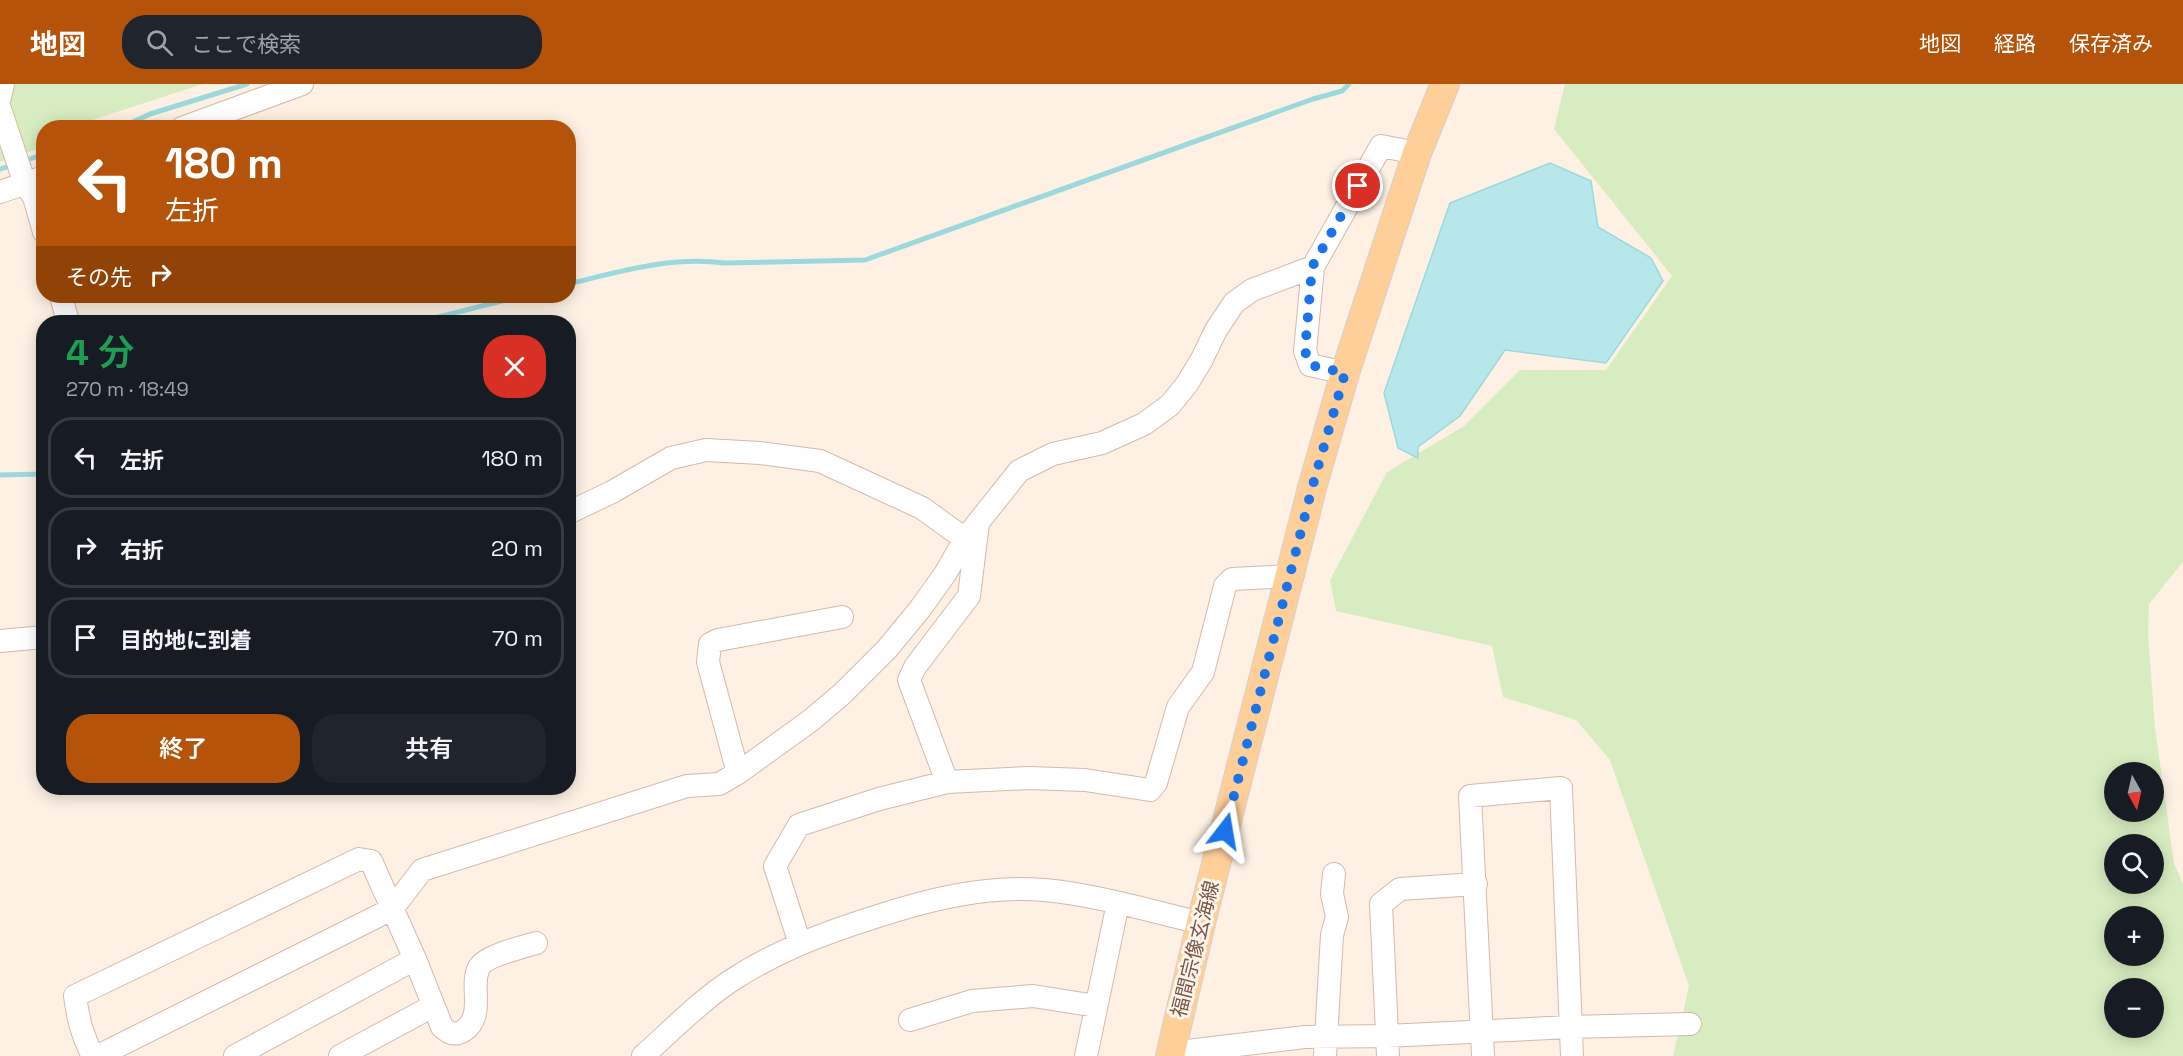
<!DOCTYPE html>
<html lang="ja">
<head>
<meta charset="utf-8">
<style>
  body { margin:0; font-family:"Space Grotesk","Noto Sans JP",sans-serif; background:#20242c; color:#f1f3f6; height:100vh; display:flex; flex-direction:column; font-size:22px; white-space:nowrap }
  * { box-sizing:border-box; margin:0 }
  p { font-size:20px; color:#9ea1a6 }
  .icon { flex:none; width:33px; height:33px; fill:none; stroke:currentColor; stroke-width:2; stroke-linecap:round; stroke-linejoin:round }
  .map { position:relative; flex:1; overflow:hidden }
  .panel { position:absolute; left:36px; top:231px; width:540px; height:480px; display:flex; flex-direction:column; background:#171b24; border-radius:24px; box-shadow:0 3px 15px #0003 }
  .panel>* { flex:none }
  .banner { position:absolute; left:36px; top:36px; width:540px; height:183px; border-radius:24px; box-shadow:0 3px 15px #0003; background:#b45309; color:#fff; overflow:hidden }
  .needle { width:39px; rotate:172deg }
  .fabs { position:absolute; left:2104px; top:678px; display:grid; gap:12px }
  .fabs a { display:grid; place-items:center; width:60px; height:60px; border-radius:50%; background:#171b24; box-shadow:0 3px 15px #0003; font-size:30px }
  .pin { position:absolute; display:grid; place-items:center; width:51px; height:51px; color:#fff; margin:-26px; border:3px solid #fff; border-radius:50%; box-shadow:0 2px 6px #0007 }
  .me { position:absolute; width:66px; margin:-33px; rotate:14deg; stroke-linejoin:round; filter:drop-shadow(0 0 4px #0008) }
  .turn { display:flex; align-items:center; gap:21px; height:126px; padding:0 30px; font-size:27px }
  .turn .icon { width:78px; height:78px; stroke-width:2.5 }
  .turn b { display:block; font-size:42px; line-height:51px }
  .then { display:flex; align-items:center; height:57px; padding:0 30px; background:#0003; gap:12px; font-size:22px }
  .round { display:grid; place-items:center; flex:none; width:63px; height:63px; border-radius:24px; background:#20242c }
  .summary { display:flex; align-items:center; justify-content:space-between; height:102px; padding:0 30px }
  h1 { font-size:36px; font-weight:600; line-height:45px; color:#1e9e55 }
  .button { display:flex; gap:12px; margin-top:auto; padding:12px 30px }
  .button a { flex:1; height:69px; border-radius:24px; background:#b45309; color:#fff; font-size:24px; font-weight:600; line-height:69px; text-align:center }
  .button a+a { background:#20242c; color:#f1f3f6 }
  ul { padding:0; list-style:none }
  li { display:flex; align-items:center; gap:18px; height:81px; margin:0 12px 9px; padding:0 18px; border:3px solid #363941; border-radius:24px }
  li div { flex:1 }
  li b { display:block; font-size:22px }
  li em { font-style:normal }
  header { display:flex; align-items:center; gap:36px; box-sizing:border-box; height:84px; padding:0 30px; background:#b45309; color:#fff }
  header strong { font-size:28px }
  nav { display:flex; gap:33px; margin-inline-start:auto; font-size:21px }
  .search { width:420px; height:54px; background:#20242c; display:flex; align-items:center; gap:15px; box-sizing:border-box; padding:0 21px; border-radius:24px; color:#9ea1a6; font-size:22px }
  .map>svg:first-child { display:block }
  .green { fill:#d7edc1; fill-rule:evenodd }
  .water { fill:#b7e7ea; stroke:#9cd9dc; stroke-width:1.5 }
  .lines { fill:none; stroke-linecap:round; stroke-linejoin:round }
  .stream { stroke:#9cd9dc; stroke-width:5 }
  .minor-casing { stroke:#d3baac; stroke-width:24 }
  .major-casing { stroke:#d9cfcb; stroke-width:30 }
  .minor { stroke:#fff; stroke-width:22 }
  .major { stroke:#ffcf9a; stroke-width:28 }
  .route { stroke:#1a73e8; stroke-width:10; stroke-dasharray:0 18 }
  .labels { text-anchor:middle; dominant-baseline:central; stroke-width:6; stroke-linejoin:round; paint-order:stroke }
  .street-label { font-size:20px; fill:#795447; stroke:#fff6ec }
</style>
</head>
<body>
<header>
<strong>地図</strong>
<div class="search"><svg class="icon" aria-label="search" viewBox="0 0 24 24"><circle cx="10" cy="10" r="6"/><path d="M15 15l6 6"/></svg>ここで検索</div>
<nav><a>地図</a><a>経路</a><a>保存済み</a></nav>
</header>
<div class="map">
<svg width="2183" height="972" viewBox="0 0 2183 972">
  <rect width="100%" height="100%" fill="#fef1e4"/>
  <path class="green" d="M0 0H203L83 39 77 43 44 44 43 63 0 78Z
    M1565 0H2183V478L2149 520 2148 550 2155 644 2174 779 2183 800V972H1673L1689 902 1610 676 1576 636 1503 613 1492 562 1336 527 1330 496 1387 388 1464 342 1520 286H1606L1672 192 1554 45ZM2115 688H2154V728H2115ZM2115 760H2154V800H2115ZM2115 832H2154V872H2115ZM2115 904H2154V944H2115Z"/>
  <path class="water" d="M1550 79 1591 97 1598 143 1651 174 1663 197 1606 279 1505 266 1460 332 1418 363V374L1398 364 1384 309 1450 119Z"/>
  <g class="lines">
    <path class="stream" d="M120 44 150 30 247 0
      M24 77 44 70
      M0 85 13 81
      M568 200C619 188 671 172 724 179L865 176 1313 15 1342 7 1349 0
      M418 238 522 212
      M0 391 44 390"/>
    <defs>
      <path id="minor" d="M0 13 3 0
        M0 25 25 100 34 113 44 148
        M182 44 302 0
        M0 108 44 93
        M61 212 68 238
        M1345 289 1310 281 1305 267 1313 183 1381 62 1417 69
        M568 429 612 408 671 374 706 366 760 369 820 377 922 424 965 455
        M0 557 44 553
        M738 689 708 578 710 560 718 556 842 533
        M947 698 909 596 915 583 969 512 978 439
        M800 860 775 782 799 741 879 715 947 698 1029 694 1085 696 1150 706 1156 699 1178 623 1203 588 1225 502 1232 495 1290 492
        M910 936 972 917 1033 912 1096 922
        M1171 969 1305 953 1387 952 1570 943 1690 940
        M93 972C82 952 78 934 75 912L359 775 371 777 415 875
        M98 972 392 825 422 786 687 702 719 700 738 689 810 637 842 610 887 565 920 525 945 490 965 455 1019 387 1053 370 1102 359 1144 340 1170 321 1187 300 1202 275 1216 246 1234 219 1252 206 1313 183
        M235 972 415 875 442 943C449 949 454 952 463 947 487 932 468 899 480 882 488 871 523 863 536 859
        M340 972 433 922
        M643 972C671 947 698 919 729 898 774 868 824 849 875 833 930 815 987 801 1045 806 1097 811 1150 827 1201 839
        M1086 972 1118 819
        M1325 972 1332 851 1337 833 1332 810 1334 790
        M1388 972 1381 820 1400 805 1476 800
        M1483 972 1470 712 1561 704 1572 972"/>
      <path id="major" d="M1170 972 1201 839 1312 404 1345 289 1417 69 1445 0"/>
    </defs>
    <use href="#minor" class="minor-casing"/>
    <use href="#major" class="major-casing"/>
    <use href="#minor" class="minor"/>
    <use href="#major" class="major"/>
  </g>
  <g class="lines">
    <path class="route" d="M1225 747 1312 404 1345 289 1310 281 1305 267 1312 183 1358 102"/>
  </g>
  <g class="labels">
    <g class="street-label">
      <text transform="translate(1195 865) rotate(-76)">福間宗像玄海線</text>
    </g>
  </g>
</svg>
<div class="fabs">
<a><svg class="needle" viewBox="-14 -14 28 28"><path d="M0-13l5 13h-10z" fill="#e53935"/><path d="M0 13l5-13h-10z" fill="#9ea1a6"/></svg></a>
<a><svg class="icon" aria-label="search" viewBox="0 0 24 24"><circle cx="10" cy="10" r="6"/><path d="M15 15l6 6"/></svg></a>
<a>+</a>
<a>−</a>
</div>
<div class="pin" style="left:1358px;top:102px;background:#d93025"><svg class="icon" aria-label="arrive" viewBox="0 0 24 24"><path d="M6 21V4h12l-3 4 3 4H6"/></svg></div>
<svg class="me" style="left:1225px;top:747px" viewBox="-20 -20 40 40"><path d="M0-17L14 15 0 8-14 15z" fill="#1a73e8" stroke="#fff" stroke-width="4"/></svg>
<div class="banner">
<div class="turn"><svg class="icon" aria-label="left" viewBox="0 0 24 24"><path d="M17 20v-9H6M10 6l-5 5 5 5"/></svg><div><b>180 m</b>左折</div></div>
<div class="then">その先<svg class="icon" aria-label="right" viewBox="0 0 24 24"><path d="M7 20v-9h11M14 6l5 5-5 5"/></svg></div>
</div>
<section class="panel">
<div class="summary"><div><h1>4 分</h1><p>270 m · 18:49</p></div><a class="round" style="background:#d93025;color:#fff"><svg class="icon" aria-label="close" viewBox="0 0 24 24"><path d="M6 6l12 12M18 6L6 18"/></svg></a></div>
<ul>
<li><svg class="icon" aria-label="left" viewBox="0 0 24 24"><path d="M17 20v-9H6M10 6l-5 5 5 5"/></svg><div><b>左折</b></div><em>180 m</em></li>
<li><svg class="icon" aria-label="right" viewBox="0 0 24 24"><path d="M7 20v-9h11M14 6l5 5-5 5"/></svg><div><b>右折</b></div><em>20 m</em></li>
<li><svg class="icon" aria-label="arrive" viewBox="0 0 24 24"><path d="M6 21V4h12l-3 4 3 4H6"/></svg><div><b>目的地に到着</b></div><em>70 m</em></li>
</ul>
<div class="button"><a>終了</a><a>共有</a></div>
</section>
</div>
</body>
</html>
